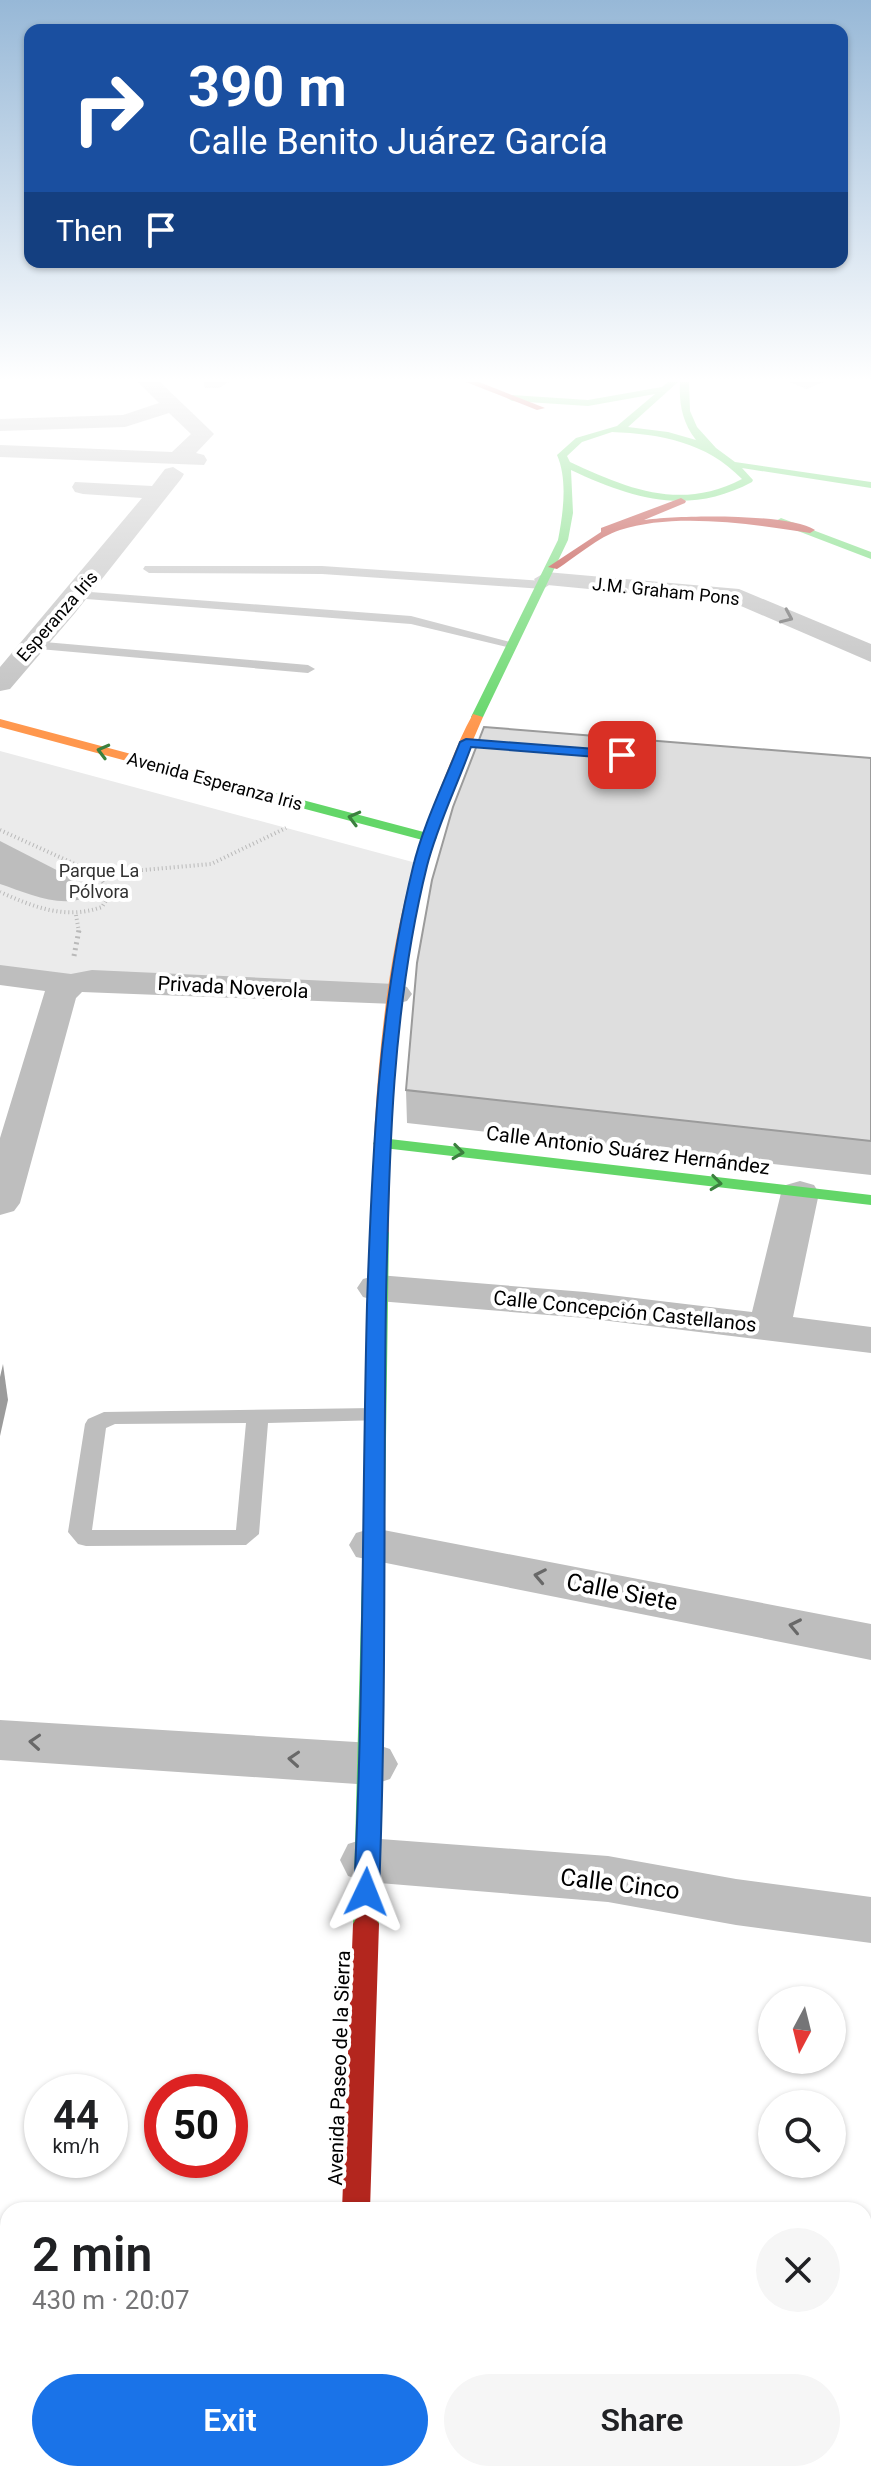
<!DOCTYPE html>
<html lang="en">
<head>
<meta charset="utf-8">
<style>
  body { margin:0; font-family:Roboto,sans-serif; background:#f6f6f6; color:#202124; height:100vh; display:flex; flex-direction:column; font-size:30px; white-space:nowrap }
  * { box-sizing:border-box; margin:0 }
  p { font-size:26px; color:#757577 }
  .icon { flex:none; width:44px; height:44px; fill:none; stroke:currentColor; stroke-width:2; stroke-linecap:round; stroke-linejoin:round }
  .map { position:relative; flex:1; overflow:hidden }
  .details { position:absolute; left:0px; top:2202px; width:872px; height:280px; display:flex; flex-direction:column; background:#fff; border-radius:24px 24px 0 0; box-shadow:0 2px 6px #0004 }
  .details>* { flex:none }
  .hud { position:absolute; left:24px; top:24px; width:824px; height:244px; border-radius:16px; box-shadow:0 2px 6px #0004; background:#1a4fa0; color:#fff; overflow:hidden }
  .needle { width:52px; rotate:187deg }
  .tools { position:absolute; left:758px; top:1986px; display:grid; gap:16px }
  .tools a { display:grid; place-items:center; width:88px; height:88px; border-radius:50%; background:#fff; box-shadow:0 2px 6px #0004; font-size:40px }
  .speed { position:absolute; left:24px; top:2074px; display:flex; gap:16px; font-size:40px; font-weight:700; text-align:center }
  .speed>* { display:grid; place-content:center; width:104px; height:104px; border-radius:50%; background:#fff; box-shadow:0 2px 6px #0004; line-height:1 }
  .speed small { font-size:20px; font-weight:400 }
  .speed .limit { border:12px solid #d22; background:#fff; color:#111 }
  .pin { position:absolute; display:grid; place-items:center; width:68px; height:68px; color:#fff; margin:-34px; border-radius:16px; box-shadow:0 4px 12px #0006 }
  .me { position:absolute; width:88px; margin:-44px; rotate:2deg; stroke-linejoin:round; filter:drop-shadow(0 0 6px #0008) }
  .turn { display:flex; align-items:center; gap:28px; height:168px; padding:0 32px; font-size:36px }
  .turn .icon { width:104px; height:104px; stroke-width:2.5 }
  .turn b { display:block; font-size:56px; line-height:68px }
  .then { display:flex; align-items:center; height:76px; padding:0 32px; background:#0003; gap:16px; font-size:30px }
  .round { display:grid; place-items:center; flex:none; width:84px; height:84px; border-radius:42px; background:#f6f6f6 }
  .head { display:flex; align-items:center; justify-content:space-between; height:136px; padding:0 32px }
  h1 { font-size:48px; font-weight:600; line-height:60px }
  .button { display:flex; gap:16px; margin-top:auto; padding:16px 32px }
  .button a { flex:1; height:92px; border-radius:48px; background:#1a73e8; color:#fff; font-size:32px; font-weight:600; line-height:92px; text-align:center }
  .button a+a { background:#f6f6f6; color:#202124 }
  .map>svg:first-child { display:block }
  .green { fill:#ebebeb }
  .water { fill:#bdbdbd }
  .lines { fill:none; stroke-linecap:round; stroke-linejoin:round }
  .path-far2 { stroke:#b9b9b9; stroke-width:4; stroke-dasharray:1 3; stroke-linecap:butt }
  .path-far1 { stroke:#b9b9b9; stroke-width:5; stroke-dasharray:2 4; stroke-linecap:butt }
  .path { stroke:#b9b9b9; stroke-width:8; stroke-dasharray:3 6; stroke-linecap:butt }
  .lane { fill:#bebebe; fill-rule:evenodd }
  .street { fill:#bebebe; fill-rule:evenodd }
  .fast { fill:#63d668; fill-rule:evenodd }
  .slow { fill:#ff974d; fill-rule:evenodd }
  .jam { fill:#b3261e; fill-rule:evenodd }
  .wall { fill:#bfbfbf }
  .shaded-wall { fill:#9b9b9b }
  .building { fill:#dedede; stroke:#9b9b9b; stroke-width:2 }
  .oneway { stroke:#686868 }
  .oneway2 { stroke:#3b803e }
  .route { fill:#1a73e8; stroke:#114b97; stroke-width:2 }
  .labels { text-anchor:middle; dominant-baseline:central; stroke-width:8; stroke-linejoin:round; paint-order:stroke }
  .far-street-label { font-size:18px; fill:#000; stroke:#fff }
  .far-park-label { font-size:18px; fill:#313131; stroke:#fff }
  .street-label { font-size:20px; fill:#000; stroke:#fff }
  .near-street-label { font-size:24px; fill:#000; stroke:#fff }
</style>
</head>
<body>
<div class="map">
<svg width="871" height="2482" viewBox="0 0 871 2482">
  <rect width="100%" height="100%" fill="#fff"/>
  <path class="green" d="M0 751 420 864 395 994 0 974Z"/>
  <path class="water" d="M0 841 76 880 89 896C62 910 27 893 0 884Z"/>
  <g class="lines">
    <path class="path-far2" d="M0 830 97 874 111 893 102 907C65 920 34 907 0 892
      M98 874 211 864 286 828
      M76 915 79 932"/>
    <path class="path-far1" d="M74 956 79 930"/>
    <path class="path" d="M717 2482 718 2474"/>
    <path class="lane" d="M789 382H823L807 389Z
      M145 566H322L543 581 549 585 543 589 322 574 149 573 143 569Z
      M77 591 411 616 518 644 511 648 411 624 73 598 71 595Z
      M33 641 308 665 315 669 308 673 28 648 26 645Z
      M374 1408 382 1410 385 1415 382 1420 268 1423 259 1534 246 1545 86 1546 78 1544 68 1532 85 1424 88 1419 104 1412ZM246 1423 236 1530H92L106 1428 115 1424Z"/>
    <path class="street" d="M138 382H160L210 430 214 434 196 453 204 455 207 460 204 465 0 457V445L172 452 191 434 169 413 125 427 0 431V419L123 415 159 403Z
      M203 382H229L219 388H205Z
      M173 467 184 474 181 479 75 613 10 689 0 691V667L142 498 83 494 75 492 72 487 75 482 152 486 165 469Z
      M546 572 739 589 871 644V662L734 603 537 584 534 579Z
      M0 965 71 974 92 970 395 984 407 987 412 994 407 1001 395 1004 82 992 76 998 20 1203 14 1211 0 1215V1138L45 991 0 985Z
      M800 1181 814 1185 819 1193 793 1317 871 1327V1353L585 1318 378 1301 363 1297 357 1288 363 1279 378 1275 585 1292 752 1312 781 1193 786 1185Z
      M373 1528 871 1624V1660L356 1557 349 1545 356 1533Z
      M0 1720 372 1743 390 1749 398 1764 390 1779 372 1785 0 1760Z
      M367 1838 608 1856 736 1879 871 1897V1943L736 1925 608 1902 367 1882 348 1876 340 1860 348 1844Z
      M0 2302 8 2303V2367L0 2366Z
      M864 2348 871 2349V2415L864 2414Z"/>
    <path class="fast" d="M668 382H678L628 427 668 432 696 440C682 422 679 404 680 382H689L690 411 697 427 716 448 735 462 871 482V488L742 468 753 480 752 482C688 516 633 499 571 470L573 513 568 540 483 717 473 720 471 717 558 540C563 514 568 480 557 455L576 438 617 426 655 394 588 406 512 401 507 398 512 395 588 400 662 387ZM612 432C661 434 706 442 742 479 681 511 628 489 570 462L567 456 582 442Z
      M781 518 871 552V559L777 523 776 521Z
      M261 789 435 835 437 838 430 842 256 796V790Z
      M381 1138 871 1195V1205L375 1147 373 1143Z
      M380 1227 389 1232 379 1924 375 1931 366 1935 357 1931 353 1924 371 1232Z
      M272 2474H305L302 2482H268Z
      M323 2474H353V2482H321Z"/>
    <path class="slow" d="M473 714 483 717C462 765 441 814 427 864 395 984 390 1109 389 1232L380 1237 371 1232C374 1079 384 924 443 781 452 759 461 735 473 714Z
      M0 719 266 790 268 793 261 797 0 727Z"/>
    <path class="jam" d="M466 382H479L545 408 537 410Z
      M681 498 686 501 685 503 644 520C678 515 788 513 815 530L810 533C753 524 675 512 620 530 598 537 576 557 557 569L548 567 601 532V528Z
      M366 1913 375 1917 379 1924 370 2210H342L353 1924 357 1917Z"/>
  </g>
  <path class="wall" d="M871 758V1175L407 1123 406 1090Z"/>
  <path class="shaded-wall" d="M3 1364 8 1400 0 1436V1377Z"/>
  <path class="building" d="M484 727 871 758V1141L406 1090 417 963 432 880 453 807Z"/>
  <defs><path id="oneway-chevron" d="M-2-3.5L2.5 0L-2 3.5" fill="none" stroke-width="1.6" stroke-linecap="round" stroke-linejoin="round" transform="scale(2)"/></defs>
  <g class="oneway">
    <use href="#oneway-chevron" transform="translate(787 617) rotate(24)"/>
    <use href="#oneway-chevron" transform="translate(540 1576) rotate(-169)"/>
    <use href="#oneway-chevron" transform="translate(795 1626) rotate(-168)"/>
    <use href="#oneway-chevron" transform="translate(35 1742) rotate(-176)"/>
    <use href="#oneway-chevron" transform="translate(294 1759) rotate(-176)"/>
  </g>
  <g class="oneway2">
    <use href="#oneway-chevron" transform="translate(103 751) rotate(-165)"/>
    <use href="#oneway-chevron" transform="translate(354 818) rotate(-165)"/>
    <use href="#oneway-chevron" transform="translate(458 1152) rotate(7)"/>
    <use href="#oneway-chevron" transform="translate(716 1183) rotate(7)"/>
  </g>
  <linearGradient id="sky" x2="0" y2="1"><stop stop-color="#97b8d7"/><stop offset="0.52" stop-color="#fff"/><stop offset="1" stop-color="#fff" stop-opacity="0"/></linearGradient>
  <rect width="871" height="730" fill="url(#sky)"/>
  <path class="route" d="M466 739 622 751 629 755 622 759 471 747C457 786 437 826 427 866 392 1007 389 1154 386 1299 383 1496 387 1694 379 1892L375 1899 366 1902 358 1899 354 1892C364 1696 362 1501 367 1305 372 1158 378 1011 413 867 423 825 444 783 460 742Z"/>
  <g class="labels">
    <g class="far-street-label">
      <text transform="translate(666 591) rotate(6)">J.M. Graham Pons</text>
      <text transform="translate(57 616) rotate(-49)">Esperanza Iris</text>
      <text transform="translate(215 781) rotate(15)">Avenida Esperanza Iris</text>
    </g>
    <g class="far-park-label">
      <text x="99" y="870">Parque La<tspan x="99" dy="21">Pólvora</tspan></text>
    </g>
    <g class="street-label">
      <text transform="translate(233 987) rotate(3)">Privada Noverola</text>
      <text transform="translate(628 1150) rotate(7)">Calle Antonio Suárez Hernández</text>
      <text transform="translate(625 1311) rotate(6)">Calle Concepción Castellanos</text>
      <text transform="translate(339 2068) rotate(-88)">Avenida Paseo de la Sierra</text>
    </g>
    <g class="near-street-label">
      <text transform="translate(622 1592) rotate(11)">Calle Siete</text>
      <text transform="translate(620 1884) rotate(7)">Calle Cinco</text>
    </g>
  </g>
</svg>
<div class="tools">
<a><svg class="needle" viewBox="-14 -14 28 28"><path d="M0-13l5 13h-10z" fill="#e53935"/><path d="M0 13l5-13h-10z" fill="#757577"/></svg></a>
<a><svg class="icon" aria-label="search" viewBox="0 0 24 24"><circle cx="10" cy="10" r="6"/><path d="M15 15l6 6"/></svg></a>
</div>
<div class="speed"><div>44<small>km/h</small></div><div class="limit">50</div></div>
<div class="pin" style="left:622px;top:755px;background:#d93025"><svg class="icon" aria-label="arrive" viewBox="0 0 24 24"><path d="M6 21V4h12l-3 4 3 4H6"/></svg></div>
<svg class="me" style="left:366px;top:1892px" viewBox="-20 -20 40 40"><path d="M0-17L14 15 0 8-14 15z" fill="#1a73e8" stroke="#fff" stroke-width="4"/></svg>
<div class="hud">
<div class="turn"><svg class="icon" aria-label="right" viewBox="0 0 24 24"><path d="M7 20v-9h11M14 6l5 5-5 5"/></svg><div><b>390 m</b>Calle Benito Juárez García</div></div>
<div class="then">Then<svg class="icon" aria-label="arrive" viewBox="0 0 24 24"><path d="M6 21V4h12l-3 4 3 4H6"/></svg></div>
</div>
<section class="details">
<div class="head"><div><h1>2 min</h1><p>430 m · 20:07</p></div><a class="round"><svg class="icon" aria-label="close" viewBox="0 0 24 24"><path d="M6 6l12 12M18 6L6 18"/></svg></a></div>
<div class="button"><a>Exit</a><a>Share</a></div>
</section>
</div>
</body>
</html>
